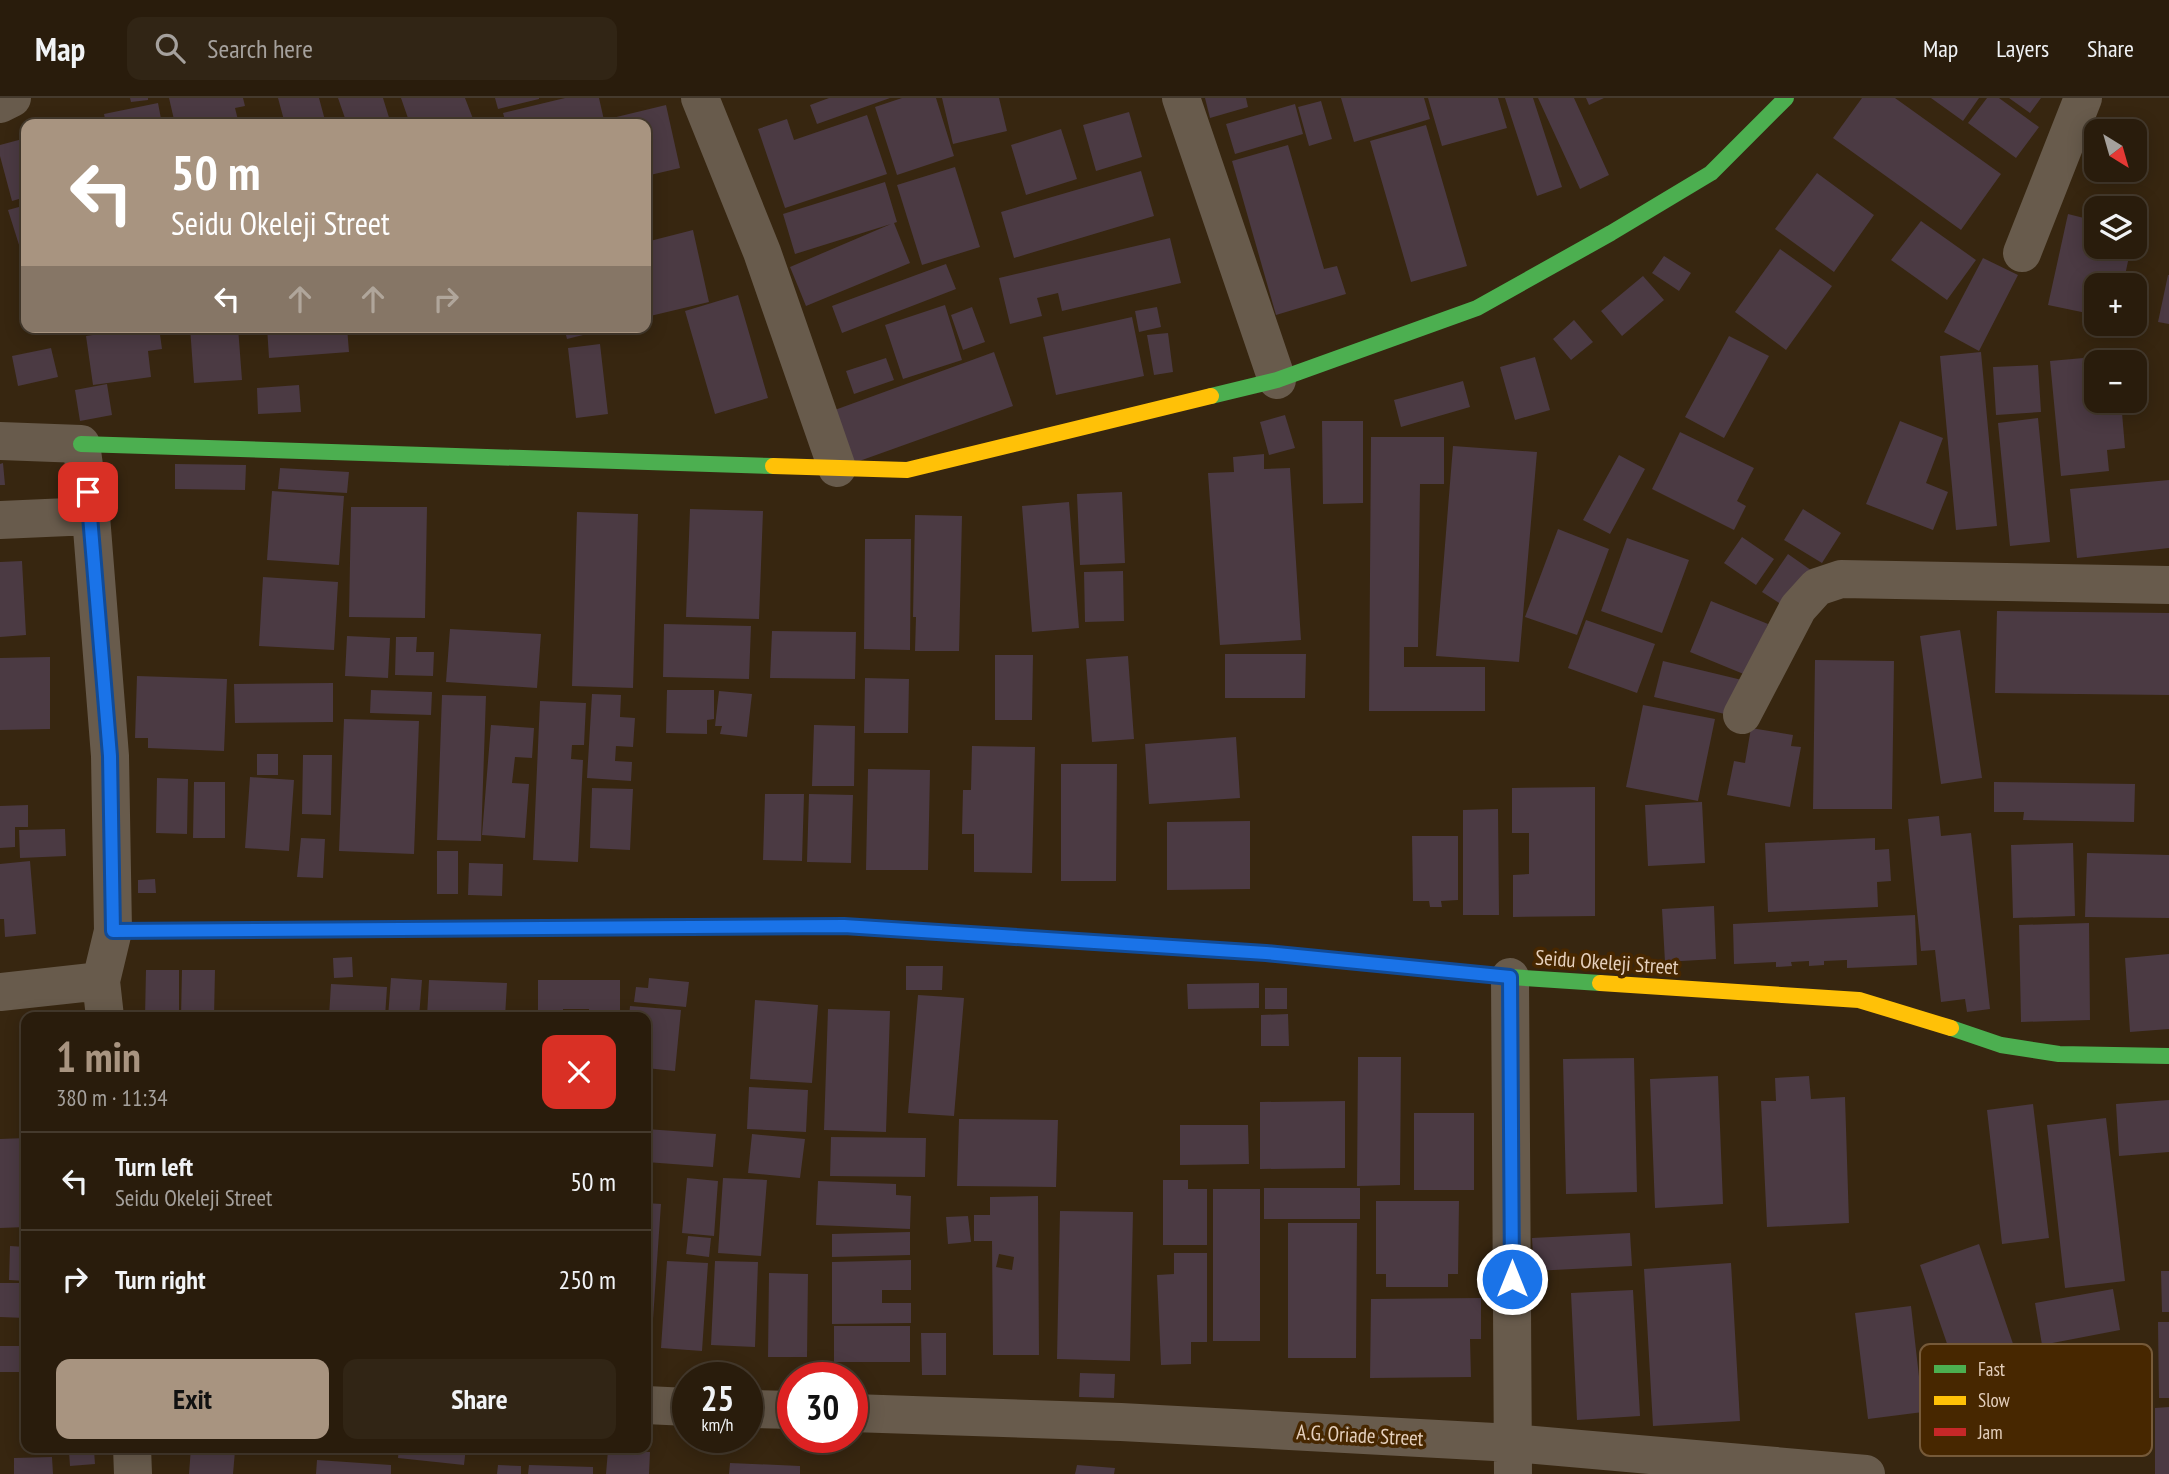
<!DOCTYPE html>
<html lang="en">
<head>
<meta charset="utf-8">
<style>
  body { margin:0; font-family:"PT Sans Narrow",sans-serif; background:#312515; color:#f1f3f6; height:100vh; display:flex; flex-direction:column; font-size:26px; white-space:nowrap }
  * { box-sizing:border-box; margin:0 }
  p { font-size:23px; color:#a5a19d }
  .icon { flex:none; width:38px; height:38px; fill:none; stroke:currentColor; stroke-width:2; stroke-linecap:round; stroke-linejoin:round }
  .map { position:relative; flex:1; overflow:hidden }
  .side { position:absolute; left:21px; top:914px; width:630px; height:441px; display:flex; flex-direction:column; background:#291c0c; border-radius:14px; box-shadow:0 4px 18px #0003,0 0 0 2px #453a2d }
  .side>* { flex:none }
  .hud { position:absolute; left:21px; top:21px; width:630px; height:214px; border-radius:14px; box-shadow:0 4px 18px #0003,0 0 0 2px #453a2d; background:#a89480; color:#fff; overflow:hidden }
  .needle { width:46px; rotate:143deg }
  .buttons { position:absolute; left:2084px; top:21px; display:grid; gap:14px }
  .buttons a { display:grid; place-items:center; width:63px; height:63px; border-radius:14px; background:#291c0c; box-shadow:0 4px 18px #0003,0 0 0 2px #453a2d; font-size:35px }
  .speed { position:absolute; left:672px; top:1264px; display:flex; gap:14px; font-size:35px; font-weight:700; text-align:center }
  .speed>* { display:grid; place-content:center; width:91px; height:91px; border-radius:50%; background:#291c0c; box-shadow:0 4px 18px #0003,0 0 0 2px #453a2d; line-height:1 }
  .speed small { font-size:18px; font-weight:400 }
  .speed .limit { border:10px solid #d22; background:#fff; color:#111 }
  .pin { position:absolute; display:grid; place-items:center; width:60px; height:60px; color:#fff; margin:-30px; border-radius:14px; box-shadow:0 4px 10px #0006 }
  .me { position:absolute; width:77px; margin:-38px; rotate:0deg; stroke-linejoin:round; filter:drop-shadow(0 0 5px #0008) }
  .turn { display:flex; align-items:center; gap:24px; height:147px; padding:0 35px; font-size:32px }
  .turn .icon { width:91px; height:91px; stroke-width:2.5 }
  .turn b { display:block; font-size:49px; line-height:60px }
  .lanes { display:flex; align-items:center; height:66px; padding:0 35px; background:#0003; justify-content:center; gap:35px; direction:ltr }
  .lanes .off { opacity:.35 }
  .round { display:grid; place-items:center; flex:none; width:74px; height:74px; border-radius:14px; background:#312515 }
  .overview { display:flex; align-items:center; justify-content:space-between; height:119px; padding:0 35px }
  h1 { font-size:42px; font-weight:600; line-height:52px; color:#a89480 }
  .action { display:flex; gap:14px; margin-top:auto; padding:14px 35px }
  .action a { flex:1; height:80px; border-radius:14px; background:#a89480; color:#111; font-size:28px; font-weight:600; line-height:80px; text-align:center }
  .action a+a { background:#312515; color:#f1f3f6 }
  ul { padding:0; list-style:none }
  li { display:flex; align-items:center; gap:21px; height:98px; padding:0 35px; border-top:2px solid #453a2d }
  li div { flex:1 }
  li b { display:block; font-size:26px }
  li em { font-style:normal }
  header { display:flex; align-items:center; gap:42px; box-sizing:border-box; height:98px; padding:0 35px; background:#291c0c; border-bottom:2px solid #453a2d }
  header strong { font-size:33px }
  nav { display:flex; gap:38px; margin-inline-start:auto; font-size:24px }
  .search { width:490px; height:63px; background:#312515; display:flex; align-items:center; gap:18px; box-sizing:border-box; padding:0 24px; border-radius:14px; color:#a5a19d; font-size:26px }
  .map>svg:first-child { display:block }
  .building { fill:#4b3a43; fill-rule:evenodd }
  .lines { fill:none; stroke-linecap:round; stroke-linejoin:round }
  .street { stroke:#685b4c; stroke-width:38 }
  .fast { stroke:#4caf50; stroke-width:16 }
  .slow { stroke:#ffc107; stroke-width:16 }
  .jam { stroke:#c62828; stroke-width:16 }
  .route-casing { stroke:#114b97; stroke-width:18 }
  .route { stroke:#1a73e8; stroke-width:12 }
  .labels { text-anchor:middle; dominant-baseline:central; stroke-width:7; stroke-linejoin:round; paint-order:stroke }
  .street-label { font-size:21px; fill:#e5d0bd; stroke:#472700 }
  .key { fill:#472700; stroke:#765a39; stroke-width:2 }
  .key-label { font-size:19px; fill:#e5d0bd }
</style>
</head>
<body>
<header>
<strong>Map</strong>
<div class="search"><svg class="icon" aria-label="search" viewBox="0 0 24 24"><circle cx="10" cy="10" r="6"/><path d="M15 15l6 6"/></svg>Search here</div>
<nav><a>Map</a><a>Layers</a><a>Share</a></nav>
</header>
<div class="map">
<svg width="2169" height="1376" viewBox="0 0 2169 1376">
  <rect width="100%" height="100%" fill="#372610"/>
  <path class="building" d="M130 0H148V2L131 4Z
    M169 0H243L245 8 235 10 239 26H175Z
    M278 0H319L326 26H285Z
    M338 0H383L391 26H347Z
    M401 0H465L475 26H410Z
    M495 0H539V1L498 11Z
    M565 0H599L604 22 666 7 680 70 646 78V26H506L503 15Z
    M829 0H890L817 26 810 7Z
    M902 0H936L954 58 897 77 875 9Z
    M942 0H999L1007 33 953 46Z
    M1205 0H1246L1248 9 1210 20Z
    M1341 0H1424L1430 21 1354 44Z
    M1428 0H1498L1507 30 1442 48Z
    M1505 0H1533L1562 89 1537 98Z
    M1538 0H1574L1609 77 1580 91Z
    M1586 0H1604L1589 7Z
    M1862 0H1895L2001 76 1961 132 1833 40Z
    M1931 0H1979L1963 23Z
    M1987 0H1999L2039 29 2016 60 1968 25Z
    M2009 0H2041L2030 15Z
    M1321 3 1332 41 1309 48 1298 9Z
    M158 5 162 26H106L104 16Z
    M1295 6 1303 36 1235 56 1226 26Z
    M1129 14 1142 59 1096 73 1083 27Z
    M867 17 887 76 785 110 758 31 787 21 794 42Z
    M1426 27 1467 168 1411 184 1370 43Z
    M1061 31 1077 81 1026 97 1011 47Z
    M26 40V99L12 103 0 58V47Z
    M1288 47 1324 171 1337 168 1346 196 1276 217 1232 63Z
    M955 69 980 149 922 167 897 87Z
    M1141 73 1154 118 1014 160 1001 114Z
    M1817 75 1874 117 1834 174 1775 131Z
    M885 84 897 124 894 125 910 165 806 208 790 169 891 126 795 156 783 116Z
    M26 107V169L8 112Z
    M2068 116 2096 123V149H2131L2123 187H2096V217L2048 207Z
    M1921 123 1976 162 1947 202 1891 162Z
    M693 132 709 204 646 219V144Z
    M1170 140 1181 185 1062 213 1058 195 1037 200 1042 218 1010 226 999 180Z
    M1780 151 1832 188 1786 252 1735 214Z
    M1664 158 1691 175 1679 193 1652 175Z
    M1983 160 2018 177 1979 253 1944 234Z
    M946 166 956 191 842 235 832 208Z
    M2168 177H2169V226L2158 224Z
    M1643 178 1664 202 1622 238 1601 213Z
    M738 197 768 300 715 316 685 213Z
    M945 207 962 262 903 281 885 227Z
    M972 209 985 244 963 252 951 217Z
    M1157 209 1161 229 1139 234 1135 213Z
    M1132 219 1144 278 1056 297 1043 239Z
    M1574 222 1593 244 1571 262 1553 241Z
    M145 229H159L162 251 148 253 151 279 93 287 86 238Z
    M190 229H238L242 282 194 285Z
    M267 229H347L349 254 269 260Z
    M564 229H598L599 233 567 241Z
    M1168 235 1173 274 1154 277 1147 237Z
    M1729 238 1769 258 1724 340 1685 319Z
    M600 246 608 316 576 320 568 250Z
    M51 250 58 279 18 288 12 258Z
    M994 254 1013 308 851 366 832 313Z
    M1981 254 1997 428 1956 432 1940 258Z
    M2117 257V264H2096V303H2121L2125 350 2107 352 2109 373 2061 378 2050 263Z
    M1535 259 1550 312 1515 322 1500 269Z
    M886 260 894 282 854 296 846 273Z
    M2038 267 2041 314 1996 317 1993 269Z
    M1463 283 1470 309 1401 329 1394 302Z
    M107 286 112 317 80 323 75 292Z
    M299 287 301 314 258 316 257 290Z
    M1285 317 1295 350 1269 357 1260 324Z
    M2038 320 2050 444 2010 448 1998 325Z
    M1322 323H1363V405L1323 406Z
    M1900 323 1943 340 1926 385 1948 394 1933 432 1866 406Z
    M1680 334 1754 370 1737 403 1746 408 1734 432 1652 391Z
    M1371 339H1444V386H1420L1418 549H1404V569H1485V613H1369Z
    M1453 348 1537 354 1519 564 1436 558Z
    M1264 356V371L1290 370 1301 542 1220 547 1208 375 1234 374 1233 359Z
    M1619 357 1645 371 1610 436 1583 422Z
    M3 365 5 387H0V366Z
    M175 366 246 367 245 392 175 391Z
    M280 370 349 374 347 395 278 391Z
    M2169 382V450L2077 460 2070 391Z
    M272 393 344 398 339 467 267 462Z
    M1122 394 1125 465 1080 467 1077 396Z
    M1069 404 1079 530 1032 534 1022 408Z
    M351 409H427L425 520 349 519Z
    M690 411 763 413 759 521 686 519Z
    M1803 411 1841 435 1822 465 1784 442Z
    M577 414 638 416 633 590 572 588Z
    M915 417 962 418 959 553H915L916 519H913Z
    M1558 431 1609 451 1577 537 1525 519Z
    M1742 439 1774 461 1756 487 1724 465Z
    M1627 440 1689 462 1662 535 1601 513Z
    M865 441H911L910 552 864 551Z
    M1788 456 1815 475 1790 512 1762 494Z
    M22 463 26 537 0 539V464Z
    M1123 473 1124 523 1085 524 1084 474Z
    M263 479 338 484 334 552 259 548Z
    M1711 503 1768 526 1746 577 1690 554Z
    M1997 513 2169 515V597L1995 595Z
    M1586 522 1655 546 1637 595 1568 570Z
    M664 526 751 528 749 581 663 579Z
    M450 531 541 536 537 590 446 584Z
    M1960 532 1982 680 1941 686 1920 538Z
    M772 533 856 534 855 581 770 580Z
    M347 538 390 540 388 580 345 578Z
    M396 539H417L416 554H434L433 578 395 577Z
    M1225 556H1306L1305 600H1225Z
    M995 557H1033L1032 622H995Z
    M1128 558 1134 641 1092 644 1086 561Z
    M50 559V631L0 632V560Z
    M1815 562 1894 563 1892 711H1813Z
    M1663 563 1742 582 1733 618 1654 599Z
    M137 578 227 581 224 653 148 650V640H135Z
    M865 580 909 581 908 635H864Z
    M333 585V624L235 625 234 586Z
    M371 592 432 594 431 617 370 615Z
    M667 592H714V621L707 622V636L666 635Z
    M719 593 752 596 747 639 720 636 722 628H715Z
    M592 596 621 597 620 619 635 620 633 649 616 648 615 663 632 664 631 683 587 680Z
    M442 597 486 598 481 743 437 742Z
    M540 603 586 605 584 647H572L571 661 583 662 578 764 533 762Z
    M1643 607 1715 621 1698 703 1626 689Z
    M344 621 419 623 414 756 339 753Z
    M491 627 534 630 532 660 515 659 512 685 529 686 525 740 482 737Z
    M814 627 855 628 854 688H812Z
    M1751 630 1793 637 1791 648 1801 649 1790 709 1727 697 1734 663 1745 665Z
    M1236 639 1240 700 1149 706 1145 646Z
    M972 648 1035 649 1032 775 974 774V736H962L963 692H971Z
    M257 656H278V677H257Z
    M303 657H332L331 717 302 716Z
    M1061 666H1117L1116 783H1061Z
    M868 671 930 672 928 772H866Z
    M250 679 294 682 289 753 245 750Z
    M157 680 188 681 187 736 156 735Z
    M194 684H225V740H193Z
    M1994 684 2135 686 2134 724 2023 722 2024 714H1994Z
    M1595 689V818L1513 819V777L1529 776V735H1512V690Z
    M592 690 633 691 630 752 590 750Z
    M765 696H804L802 763 763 762Z
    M809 696 853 697 851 765 807 764Z
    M1702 704 1705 765 1648 768 1645 707Z
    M28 707V729H15V749L0 750V708Z
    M1498 711 1499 817H1463V712Z
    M1939 718 1941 738 1971 735 1990 911 1967 914 1965 901 1941 904 1935 852 1921 853 1908 721Z
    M1250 723V791L1167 792V724Z
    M65 731 66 758 20 760 19 732Z
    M1412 738H1458V802L1441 803 1442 809H1430L1429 803H1413Z
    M301 740 325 741 323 780 297 779Z
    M1875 740V752L1889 751 1891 783 1877 784 1878 809 1768 814 1765 745Z
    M2073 745 2075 818 2013 820 2011 747Z
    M437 753H458V796H437Z
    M2087 755 2169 757V820L2085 819Z
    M30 763 36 836 5 839 4 821H0V766Z
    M469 765 503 766 502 798 468 797Z
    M155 781 156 795H138V782Z
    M1714 808 1716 861 1665 864 1662 811Z
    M1915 817 1917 867 1847 870V862L1824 863V867L1809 868V863L1791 864 1792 868 1776 869V864L1734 866 1733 826Z
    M2089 825 2090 922 2021 924 2019 827Z
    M2169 856V931L2130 934 2125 860Z
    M352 859 353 879 334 880 333 860Z
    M906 868H943L942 892H906Z
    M146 872H179V919H145Z
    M182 872H215L214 919H181Z
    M391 880 422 882 419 919H388Z
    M649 880 689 884 686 909 634 904 636 889 648 890Z
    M429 882 507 885 505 919H427Z
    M538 882H620V919H589V911H563V919H538Z
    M1259 885V910L1188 911 1187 886Z
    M331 886 387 889 385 919H329Z
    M1265 890H1287V911H1265Z
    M918 897 964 900 954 1018 908 1015Z
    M755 902 818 907 812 985 750 981Z
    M630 908 681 912 675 973 646 970V919H629Z
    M828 911 890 913 886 1034 824 1032Z
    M1288 916 1289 948H1261V917Z
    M1358 959H1401L1400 1087 1357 1088Z
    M1634 960 1637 1094 1566 1096 1563 961Z
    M1718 978 1723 1106 1655 1110 1650 981Z
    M1809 978 1811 1001 1845 999 1849 1125 1767 1129 1761 1003H1776L1775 980Z
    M749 989 808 992 806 1034 747 1031Z
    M2169 1002V1054L2119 1058 2116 1006Z
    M1345 1003V1070L1260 1071V1004Z
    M2033 1006 2049 1140 2002 1146 1987 1012Z
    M1414 1015H1474V1092H1414Z
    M2106 1020 2125 1183 2065 1190 2047 1027Z
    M959 1021 1058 1022 1056 1089 957 1088Z
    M1180 1027H1248L1249 1066 1180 1067Z
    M646 1031 716 1036 713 1069 646 1064Z
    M752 1036 805 1041 800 1080 748 1075Z
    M831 1039 926 1040 925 1079 830 1078Z
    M26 1040V1129L0 1130V1041Z
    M687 1080 718 1083 714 1138 682 1135Z
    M723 1080 767 1082 761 1158 718 1155Z
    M1163 1082H1188V1091H1207V1147H1163Z
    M818 1083 896 1086V1097L911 1098 910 1131 816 1127Z
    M1264 1090H1360V1121H1264Z
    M1213 1091H1260V1243H1213Z
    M1038 1098 1039 1257H993L992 1143H974V1117H990V1099ZM999 1156 1014 1159 1012 1172 996 1169Z
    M1376 1103H1459L1458 1176H1448V1189H1386V1176H1376Z
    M646 1105 661 1106 651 1250H646Z
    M1060 1113 1133 1114 1130 1263 1057 1261Z
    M968 1118 971 1144 948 1146 946 1119Z
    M1288 1125H1357L1356 1260H1288Z
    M910 1134V1157L832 1159V1136Z
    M1630 1135 1632 1168 1534 1173 1532 1140Z
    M688 1138 711 1140 709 1159 686 1156Z
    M1979 1146 2024 1278 1965 1298 1920 1167Z
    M10 1148 26 1149V1183L9 1182Z
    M1174 1155H1207V1244H1191V1266L1161 1267 1157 1177 1174 1176Z
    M911 1162V1192H882V1205H911V1225L832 1226V1164Z
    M667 1163 708 1165 702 1253 661 1250Z
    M715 1163 758 1164 755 1249 711 1247Z
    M1731 1165 1740 1323 1653 1328 1644 1171Z
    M2161 1173H2169V1214H2162Z
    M769 1175 808 1176 807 1259H768Z
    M0 1185H26V1220L0 1219Z
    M2113 1191 2120 1232 2042 1247 2035 1205Z
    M1633 1192 1640 1318 1577 1322 1571 1195Z
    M1481 1200V1241H1470L1471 1279 1370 1280 1371 1201Z
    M1911 1208 1923 1314 1868 1321 1855 1215Z
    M2158 1224H2169V1300H2159Z
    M834 1228H910V1264H834Z
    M921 1235H946V1277H922Z
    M0 1248H26V1274H0Z
    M1080 1275 1115 1276 1114 1300 1079 1299Z
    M2169 1309V1376H2155V1310Z
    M191 1349 235 1353 233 1376H189Z
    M399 1349H466L464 1367 398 1360Z
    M94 1352 95 1366 70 1368 69 1354Z
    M608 1352 650 1354 649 1376H606Z
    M52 1359 53 1376H14V1360Z
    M317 1362 391 1367V1376H316Z
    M730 1365 800 1368V1376H729Z
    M498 1367 521 1368V1376H497Z
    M529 1367 593 1369V1376H528Z
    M1077 1367 1115 1370 1114 1376H1075Z"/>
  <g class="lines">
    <path class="street" d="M700 0 762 154 837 370
      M1181 0 1277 282
      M0 6 12 0
      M2022 155 2083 0
      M0 343 81 346 91 418 110 658 113 833 101 883 105 919
      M0 422 91 418
      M1742 617 1798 510 1817 489 1841 481 2169 487
      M1510 879 1513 1376
      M0 894 101 883
      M646 1307 688 1309
      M747 1311 793 1312
      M852 1315 1121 1324 1513 1345 1866 1376
      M132 1349 133 1376"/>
    <path class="fast" d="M1211 298 1277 282 1477 210 1611 135 1711 75 1786 0
      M81 346 773 368
      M636 829 844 828 1266 855 1510 879 1600 885
      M1951 930 2001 947 2059 956 2169 958"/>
    <path class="slow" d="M773 368 907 372 1211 298
      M113 833 373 831
      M1600 885 1859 902 1951 930"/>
    <path class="jam" d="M373 831 636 829"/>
  </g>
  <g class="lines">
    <defs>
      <path id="route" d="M88 394 110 658 113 833 844 828 1266 855 1510 879 1512 1181"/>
    </defs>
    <use href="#route" class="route-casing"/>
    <use href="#route" class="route"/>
  </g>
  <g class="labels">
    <g class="street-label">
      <text transform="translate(1607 864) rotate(4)">Seidu Okeleji Street</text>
      <text transform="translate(1360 1337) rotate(3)">A.G. Oriade Street</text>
    </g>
  </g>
  <rect x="1920" y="1246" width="232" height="112" rx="10" class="key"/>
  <rect x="1934" y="1267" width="32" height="8" fill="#4caf50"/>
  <rect x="1934" y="1298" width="32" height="9" fill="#ffc107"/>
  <rect x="1934" y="1330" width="32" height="8" fill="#c62828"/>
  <g class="key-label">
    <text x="1978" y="1278">Fast</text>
    <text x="1978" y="1309">Slow</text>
    <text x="1978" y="1341">Jam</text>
  </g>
</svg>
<div class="buttons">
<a><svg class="needle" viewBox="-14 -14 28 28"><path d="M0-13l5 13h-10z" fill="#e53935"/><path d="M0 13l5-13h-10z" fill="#a5a19d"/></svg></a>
<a><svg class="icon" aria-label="layers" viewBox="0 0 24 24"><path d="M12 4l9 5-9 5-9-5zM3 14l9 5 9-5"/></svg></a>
<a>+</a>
<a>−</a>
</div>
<div class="speed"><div>25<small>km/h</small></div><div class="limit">30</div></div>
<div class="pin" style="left:88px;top:394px;background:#d93025"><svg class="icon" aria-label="arrive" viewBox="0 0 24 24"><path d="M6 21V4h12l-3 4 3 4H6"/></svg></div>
<svg class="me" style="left:1512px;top:1181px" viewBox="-20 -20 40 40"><circle r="17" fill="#1a73e8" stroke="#fff" stroke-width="3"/><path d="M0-11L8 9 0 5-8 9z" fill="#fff"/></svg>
<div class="hud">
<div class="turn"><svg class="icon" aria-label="left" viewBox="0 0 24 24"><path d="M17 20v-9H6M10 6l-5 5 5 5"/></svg><div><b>50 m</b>Seidu Okeleji Street</div></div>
<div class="lanes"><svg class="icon" aria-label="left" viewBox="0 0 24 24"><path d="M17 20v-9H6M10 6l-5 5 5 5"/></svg><svg class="icon off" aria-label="ahead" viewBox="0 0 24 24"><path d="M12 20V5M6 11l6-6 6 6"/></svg><svg class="icon off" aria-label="ahead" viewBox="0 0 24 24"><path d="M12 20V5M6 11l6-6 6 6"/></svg><svg class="icon off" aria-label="right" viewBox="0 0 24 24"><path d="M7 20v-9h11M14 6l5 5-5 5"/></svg></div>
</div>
<section class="side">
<div class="overview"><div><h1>1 min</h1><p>380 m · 11:34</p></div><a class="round" style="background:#d93025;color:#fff"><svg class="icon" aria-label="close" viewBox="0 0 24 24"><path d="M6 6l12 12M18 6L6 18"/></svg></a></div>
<ul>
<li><svg class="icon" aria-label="left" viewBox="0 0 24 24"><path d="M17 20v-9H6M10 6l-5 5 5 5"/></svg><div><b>Turn left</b><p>Seidu Okeleji Street</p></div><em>50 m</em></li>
<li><svg class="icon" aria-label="right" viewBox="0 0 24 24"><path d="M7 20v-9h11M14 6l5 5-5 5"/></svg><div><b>Turn right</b></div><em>250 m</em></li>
</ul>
<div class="action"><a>Exit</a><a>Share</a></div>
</section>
</div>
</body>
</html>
